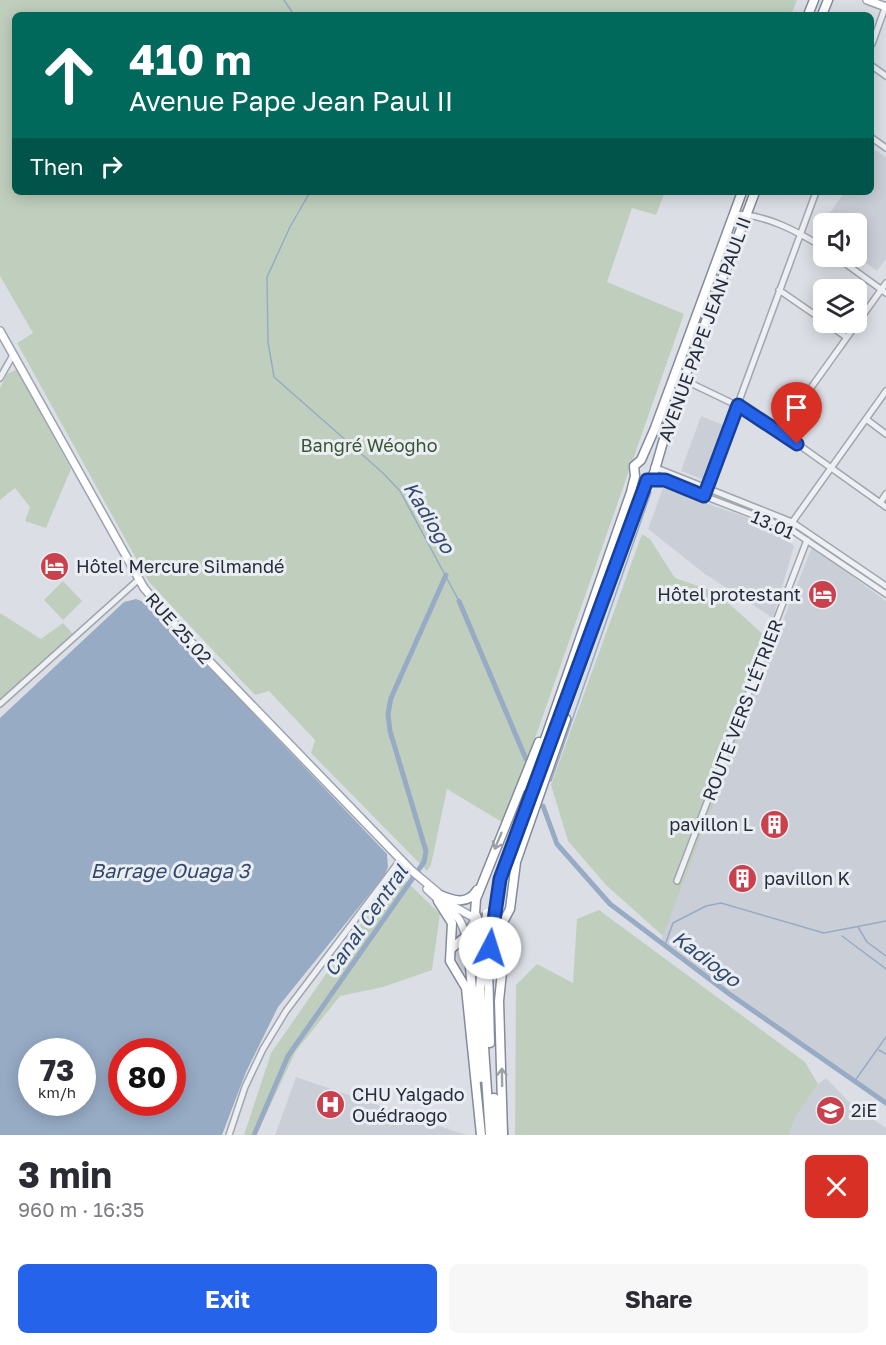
<!DOCTYPE html>
<html lang="en">
<head>
<meta charset="utf-8">
<style>
  body { margin:0; font-family:"Golos Text",sans-serif; background:#f7f7f7; color:#2b2b33; height:100vh; display:flex; flex-direction:column; font-size:22px; white-space:nowrap }
  * { box-sizing:border-box; margin:0 }
  p { font-size:20px; color:#7c7c81 }
  .icon { flex:none; width:33px; height:33px; fill:none; stroke:currentColor; stroke-width:2; stroke-linecap:round; stroke-linejoin:round }
  .map { position:relative; height:1135px; overflow:hidden }
  .panel { display:flex; flex-direction:column; background:#fff; flex:1 }
  .panel>* { flex:none }
  .top-card { position:absolute; left:12px; top:12px; width:862px; height:183px; border-radius:9px; box-shadow:0 3px 15px #0003; background:#00695c; color:#fff; overflow:hidden }
  .tools { position:absolute; left:813px; top:213px; display:grid; gap:12px }
  .tools a { display:grid; place-items:center; width:54px; height:54px; border-radius:9px; background:#fff; box-shadow:0 3px 15px #0003; font-size:30px }
  .speed { position:absolute; left:18px; top:1038px; display:flex; gap:12px; font-size:30px; font-weight:700; text-align:center }
  .speed>* { display:grid; place-content:center; width:78px; height:78px; border-radius:50%; background:#fff; box-shadow:0 3px 15px #0003; line-height:1 }
  .speed small { font-size:15px; font-weight:400 }
  .speed .limit { border:9px solid #d22; background:#fff; color:#111 }
  .pin { position:absolute; display:grid; place-items:center; width:51px; height:51px; color:#fff; margin:-62px -26px; border-radius:50% 50% 50% 0; rotate:-45deg; box-shadow:0 0 6px #0007 }
  .pin .icon { rotate:45deg }
  .me { position:absolute; width:66px; margin:-33px; rotate:5deg; stroke-linejoin:round; filter:drop-shadow(0 0 4px #0008) }
  .turn { display:flex; align-items:center; gap:21px; height:126px; padding:0 18px; font-size:27px }
  .turn .icon { width:78px; height:78px; stroke-width:2.5 }
  .turn b { display:block; font-size:42px; line-height:51px }
  .then { display:flex; align-items:center; height:57px; padding:0 18px; background:#0003; gap:12px; font-size:22px }
  .round { display:grid; place-items:center; flex:none; width:63px; height:63px; border-radius:9px; background:#f7f7f7 }
  .head { display:flex; align-items:center; justify-content:space-between; height:102px; padding:0 18px }
  h1 { font-size:36px; font-weight:700; line-height:45px }
  .cta { display:flex; gap:12px; margin-top:auto; padding:12px 18px }
  .cta a { flex:1; height:69px; border-radius:9px; background:#2563eb; color:#fff; font-size:24px; font-weight:700; line-height:69px; text-align:center }
  .cta a+a { background:#f7f7f7; color:#2b2b33 }
  .map>svg:first-child { display:block }
  .built { fill:#caced7 }
  .green { fill:#c0cfbd }
  .water { fill:#97abc5; fill-rule:evenodd }
  .lines { fill:none; stroke-linecap:round; stroke-linejoin:round }
  .stream { stroke:#97abc5; stroke-width:1.5 }
  .canal { stroke:#97abc5; stroke-width:5 }
  .minor-casing { stroke:#a1a6af; stroke-width:8 }
  .major-casing { stroke:#9ba2b1; stroke-width:10 }
  .highway-casing { stroke:#838b9c; stroke-width:11 }
  .minor { stroke:#eef0f4; stroke-width:5 }
  .major { stroke:#fff; stroke-width:7 }
  .highway { stroke:#fff; stroke-width:8 }
  .highway-bridge-casing { stroke:#838b9c; stroke-width:11; stroke-linecap:butt }
  .highway-bridge { stroke:#fff; stroke-width:8 }
  .oneway { stroke:#9da0a7 }
  .route-casing { stroke:#184099; stroke-width:15 }
  .route { stroke:#2563eb; stroke-width:10 }
  .labels { text-anchor:middle; dominant-baseline:central; stroke-width:6; stroke-linejoin:round; paint-order:stroke }
  .street-label { font-size:18px; fill:#262c3b; stroke:#eaeef3 }
  .park-label { font-size:18px; fill:#385634; stroke:#eaeef3 }
  .poi-label { font-size:18px; fill:#262c3b; stroke:#eaeef3; text-anchor:start }
  .water-label { font-size:20px; font-style:italic; fill:#31496e; stroke:#eaeef3 }
</style>
</head>
<body>
<div class="map">
<svg width="886" height="1135" viewBox="0 0 886 1135">
  <rect width="100%" height="100%" fill="#dbdfe5"/>
  <path class="built" d="M875 150 886 157V259L877 271 857 256 856 224H824L823 232 818 229 845 192H872V155Z
    M701 416 723 425 702 479 681 471Z
    M663 488 768 525 794 546 773 618 705 574 648 529Z
    M812 547 886 601V1103L770 1024 661 941 739 732Z
    M296 1077 454 1131 467 1135H275Z
    M826 1078 852 1105 886 1128V1135H789L796 1116 818 1084Z"/>
  <path class="green" d="M0 0H797L791 15H15V192H665L656 215 632 208 607 282 684 314 505 824 447 789 431 865 427 871 311 753 315 740 269 691 255 695 149 582 17 343 33 333 0 276Z
    M17 369 71 469 46 528 25 521 30 507 15 488 0 500V388L7 374Z
    M642 534 650 539 675 578 716 592 774 644 663 936 606 885 568 841 551 785Z
    M63 581 82 601 63 620 44 600Z
    M0 613 41 639 63 623 73 634 0 699Z
    M397 872 440 914 432 970 383 987 340 996 296 1051 256 1135H244L271 1053Z
    M599 910 805 1062 818 1084 796 1116 789 1135H515L516 985 537 964 573 983 577 919Z"/>
  <path class="water" d="M136 599 149 604 387 854 388 867 384 876 278 1007 246 1072 222 1135H0V718L124 602ZM32 1052H82V1102H32ZM122 1052H172V1102H122Z"/>
  <g class="lines">
    <path class="stream" d="M284 0 294 15
      M310 192 290 227 267 277 268 342 274 377 383 473 400 491 459 601
      M551 781 651 492
      M858 927 867 942 886 956
      M842 936 886 969
      M665 945 673 923 706 906 721 903 824 933 886 921
      M504 1030 505 1073
      M879 1050 886 1054
      M854 1082 886 1037
      M507 1120 508 1135"/>
    <path class="canal" d="M459 601 526 759
      M543 806 557 844 610 904 728 993 886 1103
      M254 1135 288 1056 424 862 426 851 390 731 388 714 391 698 446 575"/>
    <defs>
      <path id="minor" d="M872 44 886 5
        M872 66 886 76
        M872 138 886 148
        M733 214C765 214 797 231 824 248
        M835 256 886 293
        M779 290 824 321
        M825 322 846 337
        M0 378 13 355
        M684 380 757 415 886 507
        M866 419 886 434
        M780 431 886 283
        M654 467 792 522 886 586
        M649 480 665 481 790 529 886 594
        M704 496 816 192
        M880 503 886 494
        M791 524 886 391
        M0 704 138 580
        M677 881 807 540
        M229 1135 245 1087 263 1049 286 1011 401 859"/>
      <path id="major" d="M867 0 886 7
        M0 331 144 588 187 638 411 870 455 907 478 920
        M427 889C437 899 449 908 458 918 470 932 466 974 499 953L505 937 501 926 488 919 473 923 466 936"/>
      <path id="highway" d="M808 15 814 0
        M822 15 828 0
        M528 788 631 492 635 476 634 466 641 460 655 428 742 192
        M440 895C454 901 468 905 477 890
        M438 901 452 923 450 961 466 988 481 1135
        M493 914 500 879C527 805 557 731 584 656 606 596 620 527 654 473L672 411 755 192
        M478 920 475 913 476 899 539 742
        M501 926 510 909 516 862 566 719
        M451 949 466 936
        M472 953 470 967 480 1078
        M499 953 502 972 499 1001 503 1135
        M482 965 480 988 490 1135
        M488 966 490 1043
        M494 1098 497 1135"/>
    </defs>
    <use href="#minor" class="minor-casing"/>
    <use href="#major" class="major-casing"/>
    <use href="#highway" class="highway-casing"/>
    <use href="#minor" class="minor"/>
    <use href="#major" class="major"/>
    <use href="#highway" class="highway"/>
    <defs>
      <path id="highway-bridge" d="M482 965 487 913
        M488 966 493 914"/>
    </defs>
    <use href="#highway-bridge" class="highway-bridge-casing"/>
    <use href="#highway-bridge" class="highway-bridge"/>
  </g>
  <defs><path id="oneway-shaft" d="M-6 0H5M1.5-3L5.5 0L1.5 3" fill="none" stroke-width="1.6" stroke-linecap="round" stroke-linejoin="round" transform="scale(1.5)"/></defs>
  <g class="oneway">
    <use href="#oneway-shaft" transform="translate(498 841) rotate(113)"/>
    <use href="#oneway-shaft" transform="translate(502 1077) rotate(-91)"/>
  </g>
  <g class="lines">
    <defs>
      <path id="route" d="M490 948 500 879 647 480H665L704 496 738 405 797 444"/>
    </defs>
    <use href="#route" class="route-casing"/>
    <use href="#route" class="route"/>
  </g>
  <defs>
    <symbol id="hotel-disc" viewBox="-11 -11 22 22"><circle r="9.5" fill="#ca414e" stroke="#eaeef3"/><path d="M-6-4.5h1.5V1H6V5H4.5V3h-9V5H-6ZM-4 0a1.8 1.8 0 1 1 3.6 0ZM.5 0V-2.5h3Q6-2.5 6 0Z" fill="#fff"/></symbol>
    <symbol id="building-disc" viewBox="-11 -11 22 22"><circle r="9.5" fill="#ca414e" stroke="#eaeef3"/><path d="M-4-6H4V6H1V3H-1V6H-4ZM-2.5-4.3h1.7v1.8h-1.7ZM.8-4.3h1.7v1.8H.8ZM-2.5-1h1.7V.8h-1.7ZM.8-1h1.7V.8H.8Z" fill="#fff"/></symbol>
    <symbol id="hospital-disc" viewBox="-11 -11 22 22"><circle r="9.5" fill="#ca414e" stroke="#eaeef3"/><path d="M-5-5h3v3.5h4V-5h3V5h-3V1.5h-4V5h-3Z" fill="#fff"/></symbol>
    <symbol id="university-disc" viewBox="-11 -11 22 22"><circle r="9.5" fill="#ca414e" stroke="#eaeef3"/><path d="M0-5L7-2L0 1L-7-2ZM-4 1L0 2.5L4 1V4Q0 6-4 4Z" fill="#fff"/></symbol>
  </defs>
  <g fill-rule="evenodd">
    <use href="#hotel-disc" x="38" y="550" width="33" height="33"/>
    <use href="#hotel-disc" x="806" y="578" width="33" height="33"/>
    <use href="#building-disc" x="758" y="808" width="33" height="33"/>
    <use href="#building-disc" x="726" y="862" width="33" height="33"/>
    <use href="#hospital-disc" x="314" y="1088" width="33" height="33"/>
    <use href="#university-disc" x="814" y="1094" width="33" height="33"/>
  </g>
  <g class="labels">
    <g class="street-label">
      <text transform="translate(704 329) rotate(-70)">AVENUE PAPE JEAN PAUL II</text>
      <text transform="translate(773 524) rotate(24)">13.01</text>
      <text transform="translate(179 628) rotate(48)">RUE 25.02</text>
      <text transform="translate(742 710) rotate(-69)">ROUTE VERS L'ÉTRIER</text>
    </g>
    <g class="park-label">
      <text x="369" y="445">Bangré Wéogho</text>
    </g>
    <g class="poi-label">
      <text x="76" y="566">Hôtel Mercure Silmandé</text>
      <text x="801" y="594" text-anchor="end">Hôtel protestant</text>
      <text x="753" y="824" text-anchor="end">pavillon L</text>
      <text x="764" y="878">pavillon K</text>
      <text x="352" y="1094">CHU Yalgado<tspan x="352" dy="21">Ouédraogo</tspan></text>
      <text x="851" y="1110">2iE</text>
    </g>
    <g class="water-label">
      <text transform="translate(430 517) rotate(59)">Kadiogo</text>
      <text x="170" y="870">Barrage Ouaga 3</text>
      <text transform="translate(365 920) rotate(-55)">Canal Central</text>
      <text transform="translate(707 958) rotate(37)">Kadiogo</text>
    </g>
  </g>
</svg>
<div class="tools">
<a><svg class="icon" aria-label="sound" viewBox="0 0 24 24"><path d="M4 9h4l5-4v14l-5-4H4zM17 9q2 3 0 6"/></svg></a>
<a><svg class="icon" aria-label="layers" viewBox="0 0 24 24"><path d="M12 4l9 5-9 5-9-5zM3 14l9 5 9-5"/></svg></a>
</div>
<div class="speed"><div>73<small>km/h</small></div><div class="limit">80</div></div>
<div class="pin" style="left:797px;top:444px;background:#d93025"><svg class="icon" aria-label="arrive" viewBox="0 0 24 24"><path d="M6 21V4h12l-3 4 3 4H6"/></svg></div>
<svg class="me" style="left:490px;top:948px" viewBox="-20 -20 40 40"><circle r="19" fill="#fff"/><path d="M0-13L10 11 0 6-10 11z" fill="#2563eb"/></svg>
<div class="top-card">
<div class="turn"><svg class="icon" aria-label="ahead" viewBox="0 0 24 24"><path d="M12 20V5M6 11l6-6 6 6"/></svg><div><b>410 m</b>Avenue Pape Jean Paul II</div></div>
<div class="then">Then<svg class="icon" aria-label="right" viewBox="0 0 24 24"><path d="M7 20v-9h11M14 6l5 5-5 5"/></svg></div>
</div>
</div>
<section class="panel">
<div class="head"><div><h1>3 min</h1><p>960 m · 16:35</p></div><a class="round" style="background:#d93025;color:#fff"><svg class="icon" aria-label="close" viewBox="0 0 24 24"><path d="M6 6l12 12M18 6L6 18"/></svg></a></div>
<div class="cta"><a>Exit</a><a>Share</a></div>
</section>
</body>
</html>
